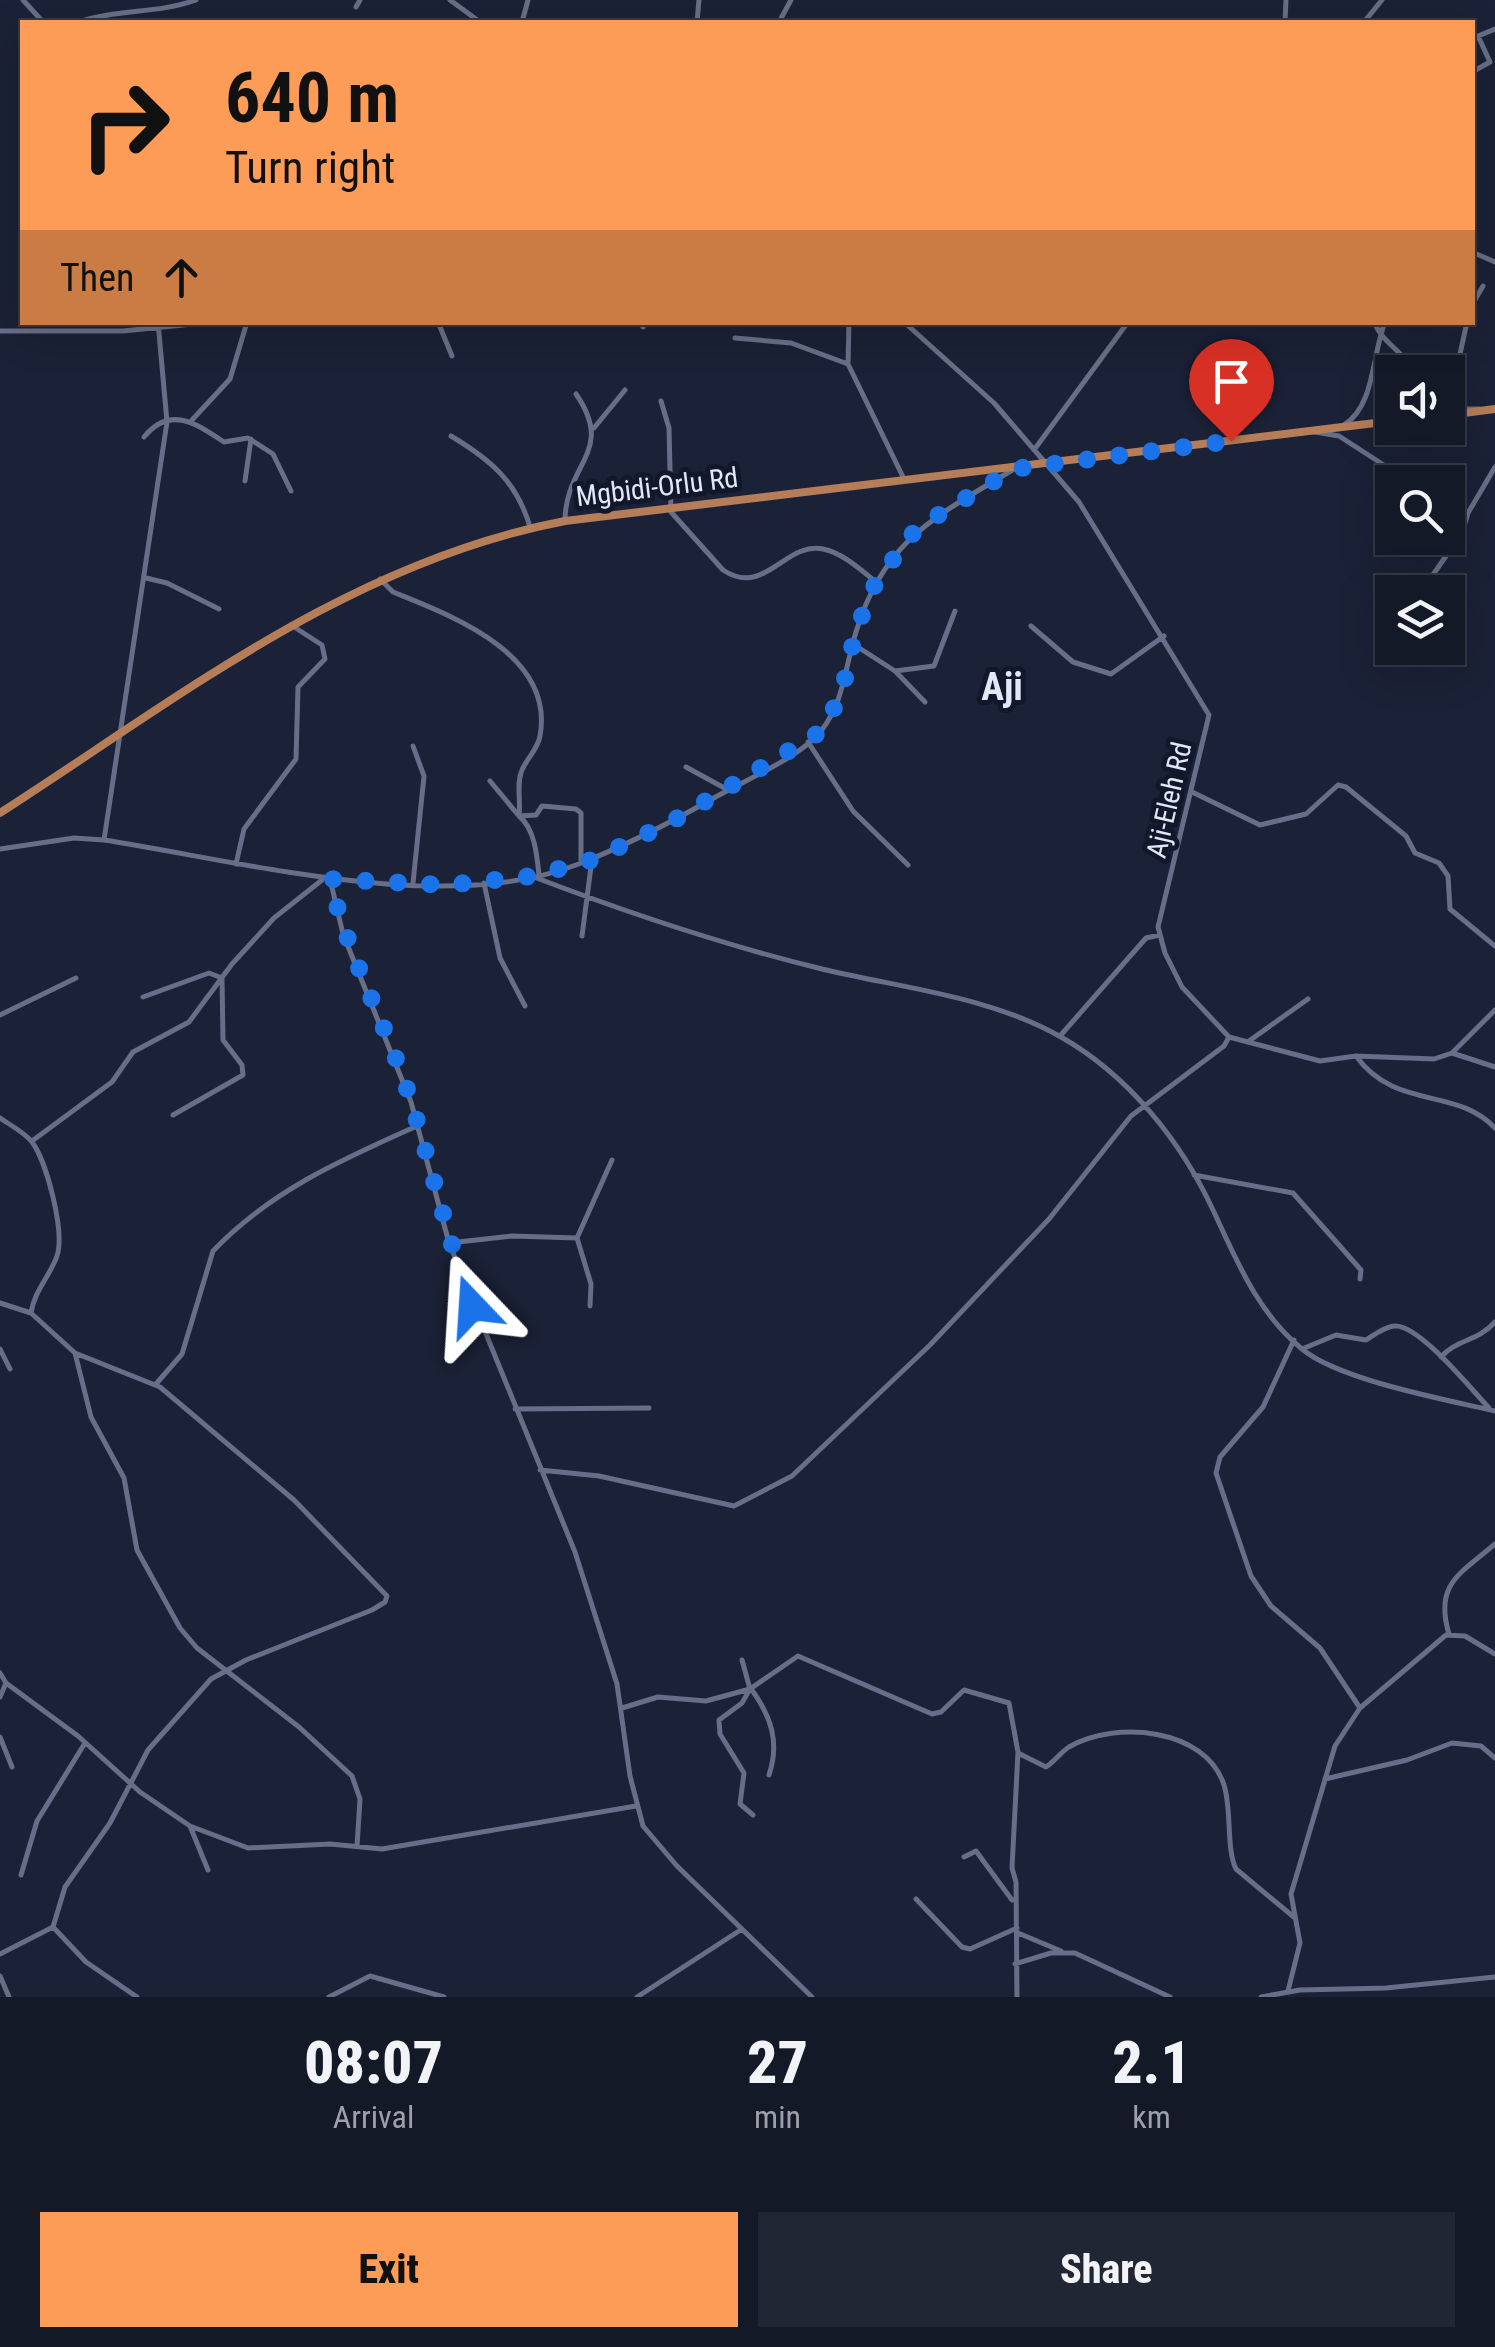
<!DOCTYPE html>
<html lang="en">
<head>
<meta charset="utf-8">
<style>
  body { margin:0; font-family:"Roboto Condensed",sans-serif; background:#212634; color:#f1f3f6; height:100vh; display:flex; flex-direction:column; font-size:38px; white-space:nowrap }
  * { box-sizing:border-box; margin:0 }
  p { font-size:32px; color:#9da0a8 }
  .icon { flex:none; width:55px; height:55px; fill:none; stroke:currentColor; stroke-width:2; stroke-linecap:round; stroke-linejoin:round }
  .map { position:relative; height:1997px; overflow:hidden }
  .sheet { display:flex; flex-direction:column; background:#141928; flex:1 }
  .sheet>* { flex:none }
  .top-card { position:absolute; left:20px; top:20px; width:1455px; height:305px; border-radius:0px; box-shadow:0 10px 40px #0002,0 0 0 2px #333845; background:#fd9c56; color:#111; overflow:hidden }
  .buttons { position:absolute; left:1375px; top:355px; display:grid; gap:20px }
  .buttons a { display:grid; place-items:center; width:90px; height:90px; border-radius:0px; background:#141928; box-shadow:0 10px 40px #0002,0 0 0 2px #333845; font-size:50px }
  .pin { position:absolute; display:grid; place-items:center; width:85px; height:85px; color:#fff; margin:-102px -42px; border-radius:50% 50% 50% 0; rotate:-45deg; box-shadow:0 0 10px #0007 }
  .pin .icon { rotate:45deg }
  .me { position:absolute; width:110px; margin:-55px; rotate:340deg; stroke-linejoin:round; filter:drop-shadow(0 0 8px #0008) }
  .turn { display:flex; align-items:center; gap:35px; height:210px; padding:0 40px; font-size:45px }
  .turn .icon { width:130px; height:130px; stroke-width:2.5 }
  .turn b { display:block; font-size:70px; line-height:85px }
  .then { display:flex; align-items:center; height:95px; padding:0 40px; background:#0003; gap:20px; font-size:38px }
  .eta { display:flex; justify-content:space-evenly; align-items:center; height:170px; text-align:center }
  .eta b { font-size:60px; font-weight:800; line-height:70px }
  .button { display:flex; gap:20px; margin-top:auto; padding:20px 40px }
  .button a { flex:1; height:115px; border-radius:0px; background:#fd9c56; color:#111; font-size:40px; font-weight:800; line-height:115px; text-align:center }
  .button a+a { background:#212634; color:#f1f3f6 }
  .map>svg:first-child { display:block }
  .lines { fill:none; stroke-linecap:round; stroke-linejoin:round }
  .minor { stroke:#666f87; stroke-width:5 }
  .major { stroke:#b57d58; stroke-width:8 }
  .route { stroke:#1a73e8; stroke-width:18; stroke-dasharray:0 32.4 }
  .labels { text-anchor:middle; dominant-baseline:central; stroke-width:10; stroke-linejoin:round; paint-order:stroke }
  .street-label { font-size:28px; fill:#e3e8f6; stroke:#12182b }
  .district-label { font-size:38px; font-weight:bold; fill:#e3e8f6; stroke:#12182b }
</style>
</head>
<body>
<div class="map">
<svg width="1495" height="1997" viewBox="0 0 1495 1997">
  <rect width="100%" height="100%" fill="#1b2136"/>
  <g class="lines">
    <path class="minor" d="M23 0 43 22
      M450 0 480 22
      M356 7 360 0
      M78 22C117 9 157 14 196 0
      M522 22 528 0
      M697 22 699 0
      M779 22 791 0
      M1285 22 1286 0
      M1364 22 1382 0
      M1472 72 1490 62 1478 36 1495 29
      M1472 252 1495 262
      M1472 305 1483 286
      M438 322 452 356
      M849 322 848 364 904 479
      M904 322 994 403 1079 502 1209 715 1158 927 1165 953 1182 987 1229 1037 1320 1061 1356 1056 1434 1059 1452 1053 1495 1067
      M1374 322C1383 344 1404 351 1413 372
      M643 327 645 322
      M0 331H123L213 322
      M735 338 791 343 848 364
      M661 401 669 428 671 512 723 570C765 598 785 541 823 549 843 553 861 570 876 582
      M1448 409 1467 322
      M1448 409H1479
      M192 420 230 379 247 322
      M1344 425C1375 406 1372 354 1385 322
      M594 428 625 390
      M1315 432 1339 436 1410 482
      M451 436C491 460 517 482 530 527
      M144 437C171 404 198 425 224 442L248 438 273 454 291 491
      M1034 450 1128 322
      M245 481 251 439
      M1448 509 1465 522
      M565 521C565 463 616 452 576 394
      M146 578 167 583 219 609
      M380 579 393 592C452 616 555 654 540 736 538 749 527 758 522 770 516 783 521 801 519 816 535 829 537 856 539 875
      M1421 592 1462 533 1468 513 1495 467
      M1031 626 1073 662 1111 674 1164 636
      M853 644 895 671 925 702
      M1383 651 1392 639
      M895 671 934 666 955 611
      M808 742 853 811 908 865
      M686 767 728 790
      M490 781 519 816 536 815 542 806 576 809 581 813V862
      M1192 792 1260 825 1306 814 1338 785 1346 787 1406 836 1415 853 1439 863 1448 876 1450 909 1495 946
      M104 840 167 422 158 322
      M0 849 74 838 104 840C241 861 442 916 576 865 623 847 668 824 712 799 741 782 801 757 821 731 844 702 845 667 856 632 884 539 937 516 1014 469
      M236 864 244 829 296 759 298 687 325 659 322 645 291 625
      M534 877C628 913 724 945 822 969 901 988 989 996 1061 1037 1128 1075 1181 1141 1213 1210 1237 1261 1257 1312 1302 1349 1339 1380 1447 1400 1495 1411
      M330 879 343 934 411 1102 449 1243 575 1552 617 1684 630 1776 643 1826 677 1866 812 1997
      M413 883 424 776 413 746
      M484 883 500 958 525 1006
      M582 936 592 859
      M143 997 209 973 222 978 223 1040 242 1065 243 1075 173 1115
      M0 1015 76 978
      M1060 1036 1146 938 1160 935
      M1249 1041 1308 999
      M1452 1053 1495 1010
      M1356 1056C1396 1111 1455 1086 1495 1128
      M0 1118C10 1125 24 1132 32 1142 47 1162 65 1232 57 1256 50 1276 34 1291 31 1313
      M32 1141 112 1082 133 1052 189 1022 232 964 274 918 322 880
      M1194 1175 1293 1193 1361 1270 1360 1279
      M577 1238 591 1284 590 1306
      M449 1243 512 1236 577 1238 612 1160
      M0 1303 31 1313 75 1353 160 1387 294 1500 387 1596 385 1602 372 1610 246 1660 211 1679 148 1750 110 1823 65 1887 53 1927 0 1954
      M1294 1340 1263 1407 1220 1457 1216 1473 1251 1576 1271 1606 1320 1648 1360 1708
      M0 1349 10 1369
      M1302 1349 1336 1335 1366 1340C1374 1335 1384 1327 1394 1326 1418 1323 1472 1390 1489 1408
      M75 1353 91 1417 124 1478 137 1550 180 1628 197 1648 299 1727 352 1776 360 1799 357 1846
      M1441 1357C1457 1339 1477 1342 1495 1322
      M156 1384 182 1354 213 1251C270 1191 343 1159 417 1126
      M515 1409 649 1408
      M540 1470 599 1476 734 1506 792 1476 930 1345 1049 1219 1131 1116 1224 1046 1229 1037
      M1449 1634C1434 1584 1460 1574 1495 1544
      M742 1660 750 1689 742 1703 719 1720 720 1734 744 1773 740 1804 753 1815
      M0 1673 6 1683 78 1736 140 1792 190 1826 208 1870
      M752 1690C771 1717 780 1742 769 1775
      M0 1697 6 1683
      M622 1708 658 1697 706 1701 750 1689 798 1656 932 1714 941 1712 964 1690 1009 1703 1018 1752 1012 1868 1016 1882 1017 1997
      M0 1737 12 1767
      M1018 1753 1046 1767C1054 1762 1061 1752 1069 1747 1115 1720 1206 1728 1224 1785 1232 1810 1226 1849 1236 1869L1295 1918
      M1325 1779 1407 1760 1452 1743 1481 1746 1495 1758
      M190 1826 248 1848 330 1844 382 1849 636 1806
      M964 1857 976 1851 1012 1900
      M21 1875 37 1821 85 1743
      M916 1899 962 1947 970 1949 1017 1928
      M53 1927 86 1962 137 1997
      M1018 1933 1061 1951
      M1015 1964 1051 1953H1075L1170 1997
      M0 1976 9 1997
      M1288 1991 1300 1943 1291 1894 1335 1746 1360 1708 1446 1635 1465 1636 1495 1654
      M329 1997 370 1976 444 1997
      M637 1997 742 1929
      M1261 1997 1300 1990 1386 1988 1495 1977"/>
    <path class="major" d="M1448 415 1495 409
      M0 813C180 697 350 562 565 521L1392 421"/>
  </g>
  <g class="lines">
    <path class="route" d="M472 1306C448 1239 432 1169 411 1101 387 1025 348 957 330 879L447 885 532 876 592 860 671 822 820 732 841 696 856 630 876 582 917 528 1014 469 1231 441"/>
  </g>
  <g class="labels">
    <g class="street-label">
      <text transform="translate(657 487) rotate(-7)">Mgbidi-Orlu Rd</text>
      <text transform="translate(1169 800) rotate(-77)">Aji-Eleh Rd</text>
    </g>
    <g class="district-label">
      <text x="1002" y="687">Aji</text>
    </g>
  </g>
</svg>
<div class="buttons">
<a><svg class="icon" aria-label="sound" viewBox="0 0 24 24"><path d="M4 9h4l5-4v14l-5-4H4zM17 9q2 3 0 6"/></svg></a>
<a><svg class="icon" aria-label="search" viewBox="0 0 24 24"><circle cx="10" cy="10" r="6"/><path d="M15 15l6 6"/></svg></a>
<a><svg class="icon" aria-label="layers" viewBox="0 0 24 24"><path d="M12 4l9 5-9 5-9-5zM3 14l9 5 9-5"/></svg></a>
</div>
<div class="pin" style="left:1231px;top:441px;background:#d93025"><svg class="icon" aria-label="arrive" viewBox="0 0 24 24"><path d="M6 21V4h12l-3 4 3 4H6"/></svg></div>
<svg class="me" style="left:472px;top:1306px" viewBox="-20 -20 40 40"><path d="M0-17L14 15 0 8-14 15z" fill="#1a73e8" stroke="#fff" stroke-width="4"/></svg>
<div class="top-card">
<div class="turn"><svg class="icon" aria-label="right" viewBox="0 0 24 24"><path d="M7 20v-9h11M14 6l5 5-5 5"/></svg><div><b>640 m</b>Turn right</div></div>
<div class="then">Then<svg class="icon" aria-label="ahead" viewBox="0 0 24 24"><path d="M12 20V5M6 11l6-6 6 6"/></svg></div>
</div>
</div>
<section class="sheet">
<div class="eta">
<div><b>08:07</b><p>Arrival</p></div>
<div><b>27</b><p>min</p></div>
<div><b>2.1</b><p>km</p></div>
</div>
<div class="button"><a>Exit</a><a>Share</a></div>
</section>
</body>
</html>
